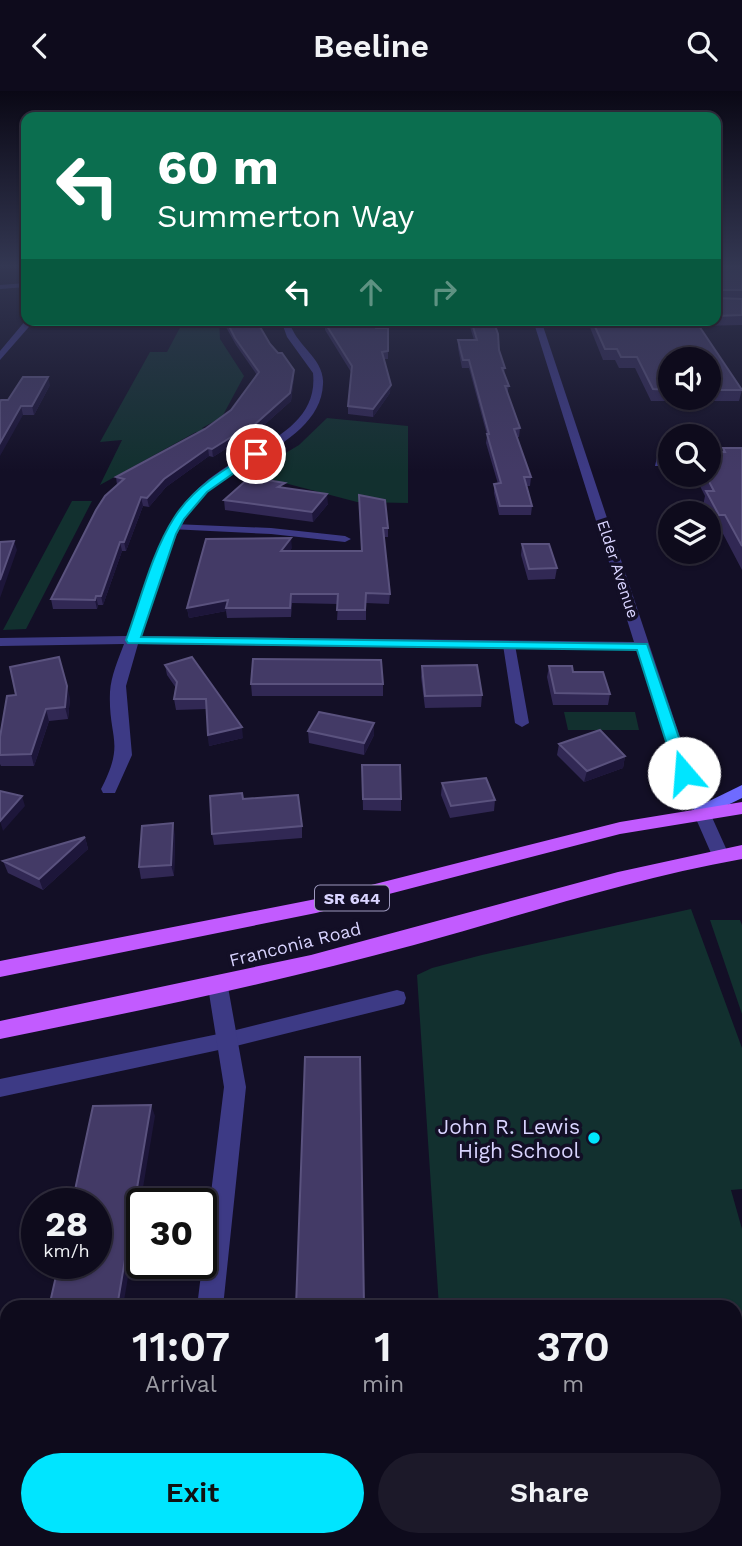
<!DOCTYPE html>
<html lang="en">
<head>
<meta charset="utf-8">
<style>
  body { margin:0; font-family:"Work Sans",sans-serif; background:#1c1929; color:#f1f3f6; height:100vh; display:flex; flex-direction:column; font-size:26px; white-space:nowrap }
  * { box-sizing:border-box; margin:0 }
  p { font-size:23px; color:#9b9ba3 }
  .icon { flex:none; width:38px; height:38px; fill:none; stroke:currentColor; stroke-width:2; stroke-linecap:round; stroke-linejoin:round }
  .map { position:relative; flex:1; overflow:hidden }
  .drawer { position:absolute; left:0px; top:1209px; width:742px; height:247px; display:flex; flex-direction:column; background:#0e0b1c; border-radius:21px 21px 0 0; box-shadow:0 2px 5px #0004,0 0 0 2px #2e2b3b }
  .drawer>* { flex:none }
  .banner { position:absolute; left:21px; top:21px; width:700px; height:214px; border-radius:14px; box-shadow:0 2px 5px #0004,0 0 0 2px #2e2b3b; background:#0b6e4f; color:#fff; overflow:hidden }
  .controls { position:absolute; left:658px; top:256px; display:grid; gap:14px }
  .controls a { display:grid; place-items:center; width:63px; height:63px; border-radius:50%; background:#0e0b1c; box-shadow:0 2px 5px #0004,0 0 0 2px #2e2b3b; font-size:35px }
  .speed { position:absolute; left:21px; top:1097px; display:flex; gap:14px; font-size:35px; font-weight:700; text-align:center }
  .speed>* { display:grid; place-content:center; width:91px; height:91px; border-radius:50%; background:#0e0b1c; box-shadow:0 2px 5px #0004,0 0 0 2px #2e2b3b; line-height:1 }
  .speed small { font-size:18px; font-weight:400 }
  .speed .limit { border:4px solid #111; border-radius:10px; background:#fff; color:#111 }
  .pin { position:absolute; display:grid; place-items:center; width:60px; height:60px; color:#fff; margin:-30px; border:4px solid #fff; border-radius:50%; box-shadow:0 2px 7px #0007 }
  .me { position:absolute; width:77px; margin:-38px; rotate:342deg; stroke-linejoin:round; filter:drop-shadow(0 0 5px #0008) }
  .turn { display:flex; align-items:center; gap:24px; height:147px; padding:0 21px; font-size:32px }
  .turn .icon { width:91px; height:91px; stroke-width:2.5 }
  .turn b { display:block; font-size:49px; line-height:60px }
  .lanes { display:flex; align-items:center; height:66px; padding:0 21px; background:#0003; justify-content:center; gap:35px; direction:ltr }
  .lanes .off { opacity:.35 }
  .eta { display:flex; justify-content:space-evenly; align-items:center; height:119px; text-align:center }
  .eta b { font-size:42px; font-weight:600; line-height:49px }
  .cta { display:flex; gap:14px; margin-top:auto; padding:14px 21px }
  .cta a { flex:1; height:80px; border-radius:42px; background:#00e5ff; color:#111; font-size:28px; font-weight:600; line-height:80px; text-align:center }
  .cta a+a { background:#1c1929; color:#f1f3f6 }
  header { display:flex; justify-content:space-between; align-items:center; height:91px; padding:0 21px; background:#0e0b1c; font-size:32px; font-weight:600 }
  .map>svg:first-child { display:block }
  .green { fill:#12302f }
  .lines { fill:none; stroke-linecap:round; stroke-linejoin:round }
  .lane { fill:#3d3a85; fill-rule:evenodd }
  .street { fill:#3d3a85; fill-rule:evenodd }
  .secondary { fill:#6f6bff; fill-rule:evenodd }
  .primary { fill:#c25bff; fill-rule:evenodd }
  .wall { fill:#312854; fill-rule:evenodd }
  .shaded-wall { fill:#1d163a }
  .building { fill:#433a66; stroke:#5a527e; stroke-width:2 }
  .route { fill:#00e5ff; stroke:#0095a6; stroke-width:2 }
  .poi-dot { fill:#00e5ff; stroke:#130f26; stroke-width:2.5 }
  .labels { text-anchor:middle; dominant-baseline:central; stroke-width:7; stroke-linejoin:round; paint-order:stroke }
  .far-street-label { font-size:16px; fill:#d9d4ff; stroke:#130f26 }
  .shield { fill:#130f26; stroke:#9e99be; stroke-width:2 }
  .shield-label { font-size:16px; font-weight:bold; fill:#d9d4ff }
  .street-label { font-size:18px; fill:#d9d4ff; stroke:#130f26 }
  .near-poi-label { font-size:21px; fill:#d9d4ff; stroke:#130f26; text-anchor:end }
</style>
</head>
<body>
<header><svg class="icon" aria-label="back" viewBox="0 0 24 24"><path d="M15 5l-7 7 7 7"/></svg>Beeline<svg class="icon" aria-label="search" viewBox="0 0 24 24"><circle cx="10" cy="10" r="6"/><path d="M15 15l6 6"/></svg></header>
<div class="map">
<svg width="742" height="1455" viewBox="0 0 742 1455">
  <rect width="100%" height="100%" fill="#130f26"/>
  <path class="green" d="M184 229H219L220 248 244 285 222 326 202 337 260 355 255 359 196 341 100 394 122 349 100 351 150 261H167Z
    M327 327 408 335V412L357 411 250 383 299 354Z
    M72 410H92L26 538 3 539Z
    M564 621H635L639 639H568Z
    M691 818 742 957V1098L731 1099 742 1138V1455H455V1449H735V1216H439L417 884 432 877 482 864Z
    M710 829H740L742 834V923Z"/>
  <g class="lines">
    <path class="lane" d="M670 361V367L664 370 661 375H655L657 366Z
      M174 433 271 437 345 445 351 448 345 451 271 443 170 438 169 436Z
      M509 550 515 554 529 632 522 636 515 632 503 554Z
      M397 899 404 901 406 907 404 913 397 915 228 957 0 1006V988L228 941Z"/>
    <path class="street" d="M26 192V196L0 198V194Z
      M26 229H35L0 269V260Z
      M281 229H289C294 254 325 267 323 293 321 349 238 370 203 405 167 442 159 498 141 545L634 551 533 229H541L692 682 729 764 726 769H714L676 682 637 559 138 553 126 595 132 664 115 702H103L101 698C126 650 108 648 110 601 111 585 118 569 124 553L0 555V547L127 545C144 502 153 453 181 417 191 403 205 390 220 380 256 355 319 337 313 282L287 246Z
      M218 888 225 890 228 896 246 996 223 1216H197L224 996 208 896 211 890Z
      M168 1449H200L199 1455H167Z"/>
    <path class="secondary" d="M742 694V707L701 727 692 721 695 717Z"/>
    <path class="primary" d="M742 711V723L620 743 316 822 0 886V870L316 808 620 731Z
      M742 754V768C630 788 523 824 414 854 277 891 139 920 0 948V930L311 864 618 781Z"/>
  </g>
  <path class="wall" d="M716 176H742V234L699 235 742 299 739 310H651L635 277H619L615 269H603L587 229H716ZM670 268H709V306H670Z
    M222 229H257L270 253 294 279V286L291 310 253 344 249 343 213 366 209 365 166 396 149 416 143 415 126 460H122L103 514H98L97 518H53L51 508 117 394 116 386 205 338 231 319 257 284 236 254Z
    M325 229 376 237H388V268H384L390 302 373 326 348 323V315L351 281 325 239Z
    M468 229H493L499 259 505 277 504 282 509 295 507 303 520 337 519 346H517L531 386 530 395H526L532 415 531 424H499L494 402V393H498L486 352 487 344 469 277H462L458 257V249H474Z
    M50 294 34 324H23L8 309Z
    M723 357H742V479L721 439H715L709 427V422H706L703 415 705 405 694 383H709L722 361Z
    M285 397 328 413 313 431 225 419 224 409Z
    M359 413 388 437V446H384L390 503 389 513 366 512V529H337L338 513 292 512 291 526 227 527 226 520 189 527 187 517 292 457 289 460H362Z
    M522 453 557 477 555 488 528 489 521 464Z
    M192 566 243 647 209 655 207 618 176 619 174 608 176 597 167 584 165 574Z
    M422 575 482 604 481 616 425 617 421 586Z
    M549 575 573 581 610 603 608 614H553L547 586Z
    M251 593H383V605H252Z
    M7 605 70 607 68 628 49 630 34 675H1L0 673V646Z
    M308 640 374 644 364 664 309 652Z
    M559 653 625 665 623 677 584 691 557 664Z
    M362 674 401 708V720L363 719Z
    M442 692 495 709 494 720 450 727 441 704Z
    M243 708 302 735V747L214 754 212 743Z
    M175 744 174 785 141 788 139 776Z
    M85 746 88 758 43 799 8 782 3 770Z"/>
  <path class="shaded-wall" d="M294 279V286L291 310 253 344 252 336Z
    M48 286 50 294 34 324 32 315Z
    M391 294 390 302 373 326V318Z
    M21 315 23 324 0 365V352Z
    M249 335V343L213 366 212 358Z
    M208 357 209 365 166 396 149 416 147 407 164 388Z
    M327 403 328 413 313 431 312 421Z
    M141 406 143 415 126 460 124 451Z
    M291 447 292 457 282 469 281 460Z
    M14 450 17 459 0 507V489Z
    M120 451 122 460 103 514 101 505Z
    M96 505 98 514 97 518 95 509Z
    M228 509 226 520 189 527 187 517Z
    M67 595 70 607 68 628 65 616Z
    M46 618 49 630 34 675 31 663Z
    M374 632V644L364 664V652Z
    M242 636 243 647 209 655 208 644Z
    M625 665 623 677 584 691 587 680Z
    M22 705 25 715 3 740 0 730Z
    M173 732 175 744 174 785 171 774Z
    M85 746 88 758 43 799 39 788Z
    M151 1014 155 1025 123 1216H117Z
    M76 1449H83L82 1455H75Z"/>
  <path class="building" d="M716 176H742V199H718L716 207 742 208V224L716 225Z
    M226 229H256L270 253 278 262H282L294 279 290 302 252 336 249 335 212 358 208 357 164 388 147 407 141 406 124 451H120L101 505H96L95 509 51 508 96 419 105 405 124 388 116 386 205 338 231 319 259 281 235 247Z
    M325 229H375L376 237H388V260L382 261 391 294 373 318 348 315 352 275 325 232Z
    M471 229H493L498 243 499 259 505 277H502L509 295H505L520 337 514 338 531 386H524L532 415H500L494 393 501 392 487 343H489L469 269H463L458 249H477Z
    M592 229H695L742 299H709V268H670V299L653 298 637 266H621L617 258H605Z
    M23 286H48L32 315H21L0 352V311L1 309H8Z
    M723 357H742V455L725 424H719L706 400H714L705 383H709V361H725Z
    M250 386 285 392 278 396 327 403 312 421 224 409Z
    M359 404 385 409 388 437H383L390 503 366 502 365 519H337L338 503H291L290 517H226L228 509 187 517 206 448 291 447 281 460H362Z
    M14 450 0 489V451Z
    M522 453H549L557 477 529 478Z
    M59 566 67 595 65 616 46 618 31 663 0 664V646L7 605 16 604 10 576Z
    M192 566 242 636 208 644 206 608H174L177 591 165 574Z
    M253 568 381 569 383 593H251Z
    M477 574 482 604 425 605 422 575Z
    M549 575H572L573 581H603L610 603 555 602Z
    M319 621 374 632 364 652 308 640Z
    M600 639 625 665 587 680 559 653Z
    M362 674H400L401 708H363Z
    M486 687 495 709 451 715 442 692Z
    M0 700 22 705 0 730Z
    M242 702 243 708 298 704 302 735 212 743 210 705Z
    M173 732 171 774 139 776 142 735Z
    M85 746 39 788 3 770Z
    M305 966H360L364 1216H296Z
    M151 1014 117 1216H49L59 1172H96V1113H72L93 1015Z
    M7 1417V1449H76L75 1455H0V1449Z
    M284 1449H362V1455H284Z"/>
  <linearGradient id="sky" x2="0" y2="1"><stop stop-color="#0a0815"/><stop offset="0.46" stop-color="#333752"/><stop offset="1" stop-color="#333752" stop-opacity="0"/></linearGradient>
  <rect width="742" height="380" fill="url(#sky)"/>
  <path class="route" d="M253 361 261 363 207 401 184 428 176 443 141 546 647 553 691 682 689 686H679L676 682 637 559 128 552 126 549C140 511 152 461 174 427 193 397 223 379 253 361Z"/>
  <circle class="poi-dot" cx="594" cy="1047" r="7"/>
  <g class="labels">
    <g class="far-street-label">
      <text transform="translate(618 478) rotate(72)">Elder Avenue</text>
    </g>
    <rect class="shield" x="315" y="794.5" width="74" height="25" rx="5"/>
    <g class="shield-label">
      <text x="352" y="807">SR 644</text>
    </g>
    <g class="street-label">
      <text transform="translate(295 853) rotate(-14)">Franconia Road</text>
    </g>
    <g class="near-poi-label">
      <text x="580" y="1035">John R. Lewis<tspan x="580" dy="24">High School</tspan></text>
    </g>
  </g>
</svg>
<div class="controls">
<a><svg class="icon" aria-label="sound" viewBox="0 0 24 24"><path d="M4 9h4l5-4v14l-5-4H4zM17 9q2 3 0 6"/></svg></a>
<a><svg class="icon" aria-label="search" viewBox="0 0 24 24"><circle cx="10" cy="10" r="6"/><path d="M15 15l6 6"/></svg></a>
<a><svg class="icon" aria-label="layers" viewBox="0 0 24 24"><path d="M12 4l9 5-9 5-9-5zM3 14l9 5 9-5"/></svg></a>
</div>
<div class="speed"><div>28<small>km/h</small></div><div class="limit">30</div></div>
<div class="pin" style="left:256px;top:363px;background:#d93025"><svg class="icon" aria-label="arrive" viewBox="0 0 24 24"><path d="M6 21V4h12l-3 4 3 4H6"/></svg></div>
<svg class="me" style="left:684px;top:682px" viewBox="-20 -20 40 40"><circle r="19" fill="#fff"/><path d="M0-13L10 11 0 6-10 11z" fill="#00e5ff"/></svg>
<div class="banner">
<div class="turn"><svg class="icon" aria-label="left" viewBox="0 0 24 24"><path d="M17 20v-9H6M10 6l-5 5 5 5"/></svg><div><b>60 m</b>Summerton Way</div></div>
<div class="lanes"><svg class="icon" aria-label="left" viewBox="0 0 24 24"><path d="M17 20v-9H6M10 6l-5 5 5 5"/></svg><svg class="icon off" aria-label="ahead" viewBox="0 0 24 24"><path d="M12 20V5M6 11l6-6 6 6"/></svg><svg class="icon off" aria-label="right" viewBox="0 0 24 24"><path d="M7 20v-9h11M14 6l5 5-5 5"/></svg></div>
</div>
<section class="drawer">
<div class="eta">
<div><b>11:07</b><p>Arrival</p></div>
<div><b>1</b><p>min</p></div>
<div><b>370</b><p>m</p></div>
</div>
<div class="cta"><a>Exit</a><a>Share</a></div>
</section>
</div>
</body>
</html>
